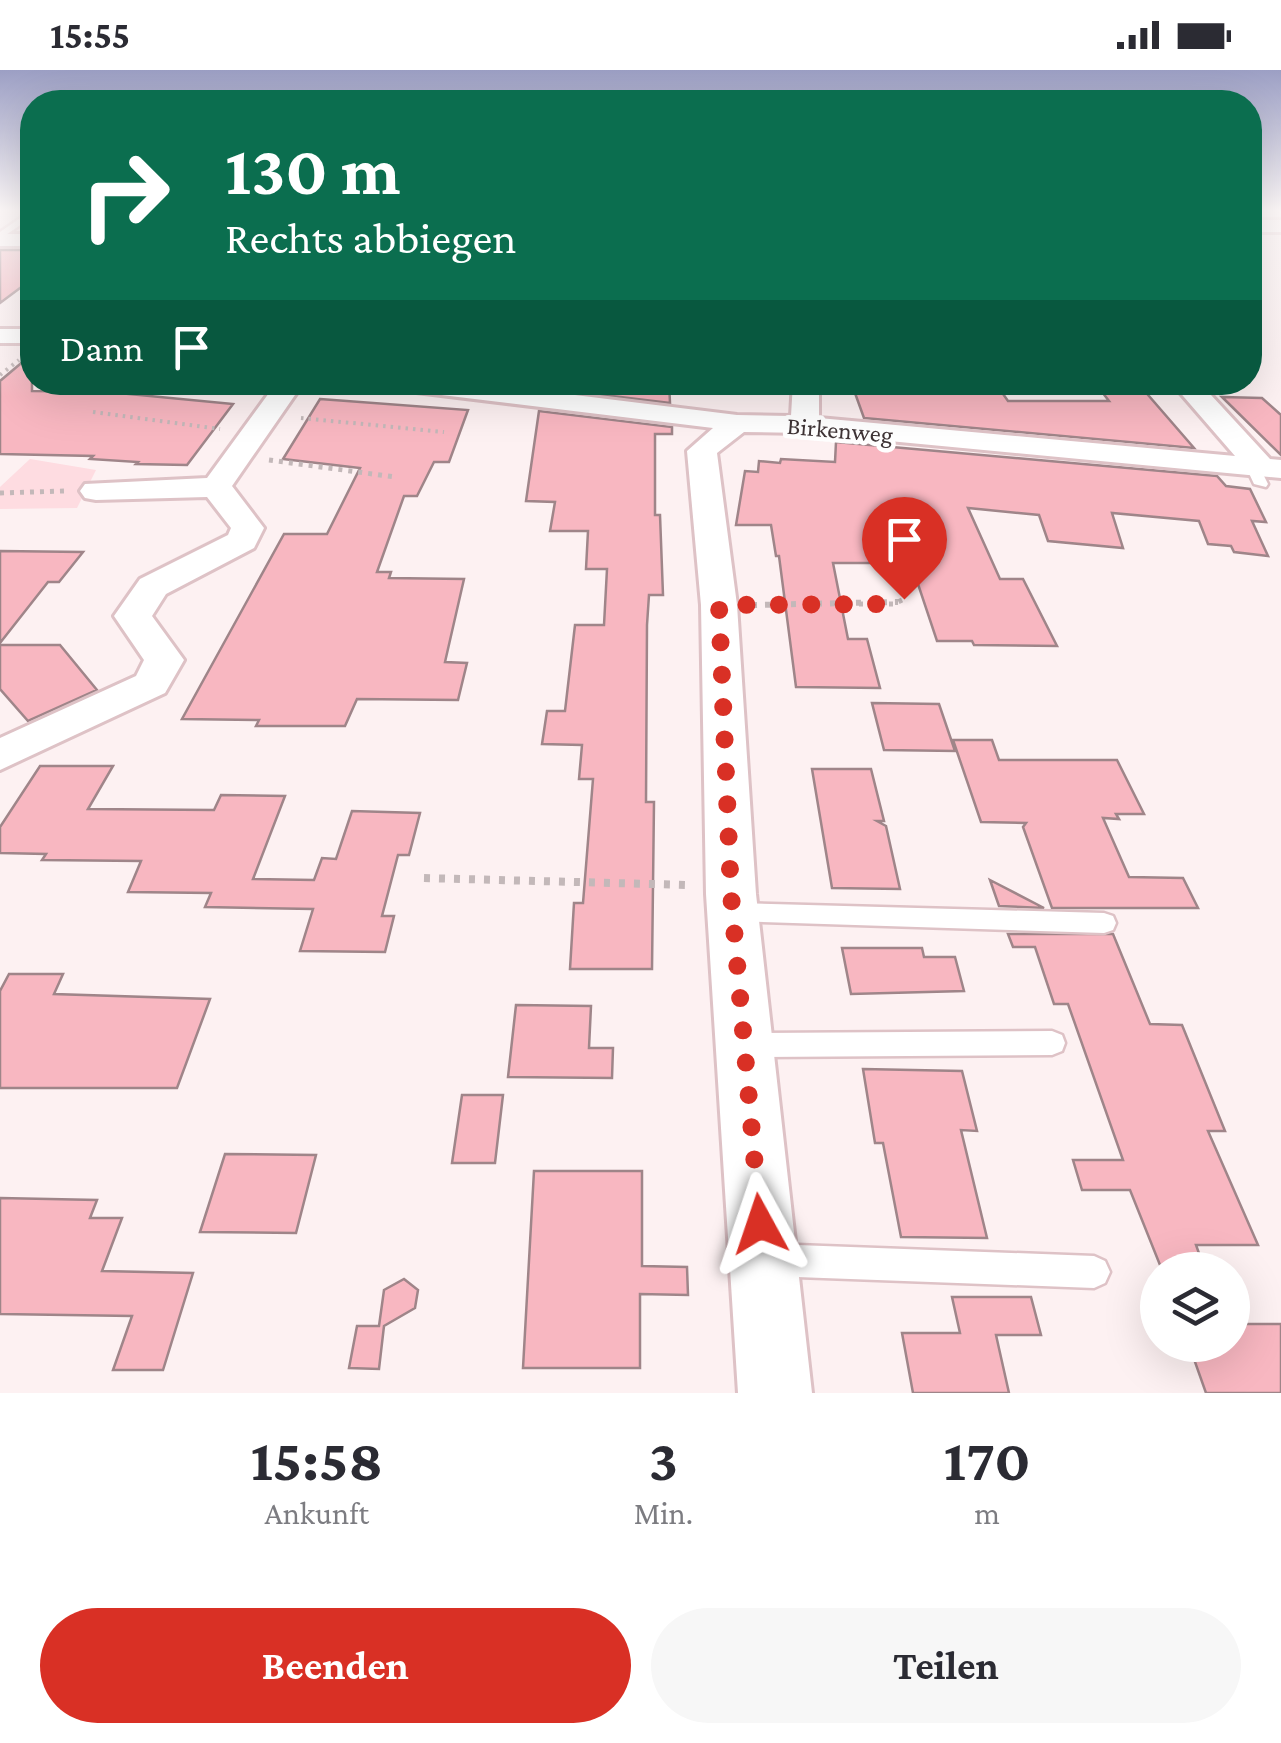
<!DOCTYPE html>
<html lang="de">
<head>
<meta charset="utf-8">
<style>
  body { margin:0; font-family:"Crimson Pro",serif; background:#f7f7f7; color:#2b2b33; height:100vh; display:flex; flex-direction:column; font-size:38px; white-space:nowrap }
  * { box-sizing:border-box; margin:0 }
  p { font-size:32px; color:#7c7c81 }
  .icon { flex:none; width:55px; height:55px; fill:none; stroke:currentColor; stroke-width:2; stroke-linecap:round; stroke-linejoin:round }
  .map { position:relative; height:1323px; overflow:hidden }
  .sheet { display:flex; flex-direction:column; background:#fff; flex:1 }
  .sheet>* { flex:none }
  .guide { position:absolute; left:20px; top:20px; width:1242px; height:305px; border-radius:40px; box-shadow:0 10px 40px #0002; background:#0b6e4f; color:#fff; overflow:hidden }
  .controls { position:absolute; left:1140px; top:1182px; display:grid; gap:20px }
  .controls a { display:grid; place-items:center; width:110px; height:110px; border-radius:50%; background:#fff; box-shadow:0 10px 40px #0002; font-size:50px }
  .pin { position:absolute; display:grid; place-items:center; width:85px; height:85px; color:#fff; margin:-102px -42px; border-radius:50% 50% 50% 0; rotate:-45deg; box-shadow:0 0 10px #0007 }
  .pin .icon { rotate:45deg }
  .me { position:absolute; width:110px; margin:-55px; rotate:355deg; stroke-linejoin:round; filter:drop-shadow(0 0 8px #0008) }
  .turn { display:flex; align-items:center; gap:35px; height:210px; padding:0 40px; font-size:45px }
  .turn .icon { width:130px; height:130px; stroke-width:2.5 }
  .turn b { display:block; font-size:70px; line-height:85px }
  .then { display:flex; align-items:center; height:95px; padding:0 40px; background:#0003; gap:20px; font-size:38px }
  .eta { display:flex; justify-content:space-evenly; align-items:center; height:170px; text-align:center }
  .eta b { font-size:60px; font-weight:700; line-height:70px }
  .action { display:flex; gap:20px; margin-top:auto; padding:20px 40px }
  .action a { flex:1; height:115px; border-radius:60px; background:#d93025; color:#fff; font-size:40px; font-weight:700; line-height:115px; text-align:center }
  .action a+a { background:#f7f7f7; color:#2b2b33 }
  .status { display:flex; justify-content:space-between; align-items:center; height:70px; padding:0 50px; background:#fff; direction:ltr }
  .status svg { height:28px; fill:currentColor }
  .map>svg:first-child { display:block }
  .green { fill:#fedce1 }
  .building { fill:#f8b7c1; stroke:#9f8589; stroke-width:2.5 }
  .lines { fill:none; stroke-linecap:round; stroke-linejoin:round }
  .service-casing { stroke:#dec2c6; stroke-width:5 }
  .minor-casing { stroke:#dec2c6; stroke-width:6 }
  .path-far3 { stroke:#c3b8b9; stroke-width:4; stroke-dasharray:2.5 5; stroke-linecap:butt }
  .path-far2 { stroke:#c3b8b9; stroke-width:5; stroke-dasharray:4 6; stroke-linecap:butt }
  .path-far1 { stroke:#c3b8b9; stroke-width:6; stroke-dasharray:5 8; stroke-linecap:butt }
  .path { stroke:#c3b8b9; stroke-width:8; stroke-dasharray:6 9; stroke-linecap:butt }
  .service { fill:#fff; fill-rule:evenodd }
  .minor { fill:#fff; fill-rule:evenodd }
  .route { stroke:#d93025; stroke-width:18; stroke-dasharray:0 32.4 }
  .labels { text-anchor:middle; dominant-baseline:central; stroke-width:9; stroke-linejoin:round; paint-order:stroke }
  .far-street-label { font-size:25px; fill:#3f3436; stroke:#fff }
</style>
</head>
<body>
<div class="status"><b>15:55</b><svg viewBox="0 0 49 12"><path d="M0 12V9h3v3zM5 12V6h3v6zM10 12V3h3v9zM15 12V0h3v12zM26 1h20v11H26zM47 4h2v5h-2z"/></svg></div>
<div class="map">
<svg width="1281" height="1323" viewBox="0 0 1281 1323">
  <rect width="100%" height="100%" fill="#fdf1f2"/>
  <path class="green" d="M30 389 96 400 77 438 0 439V417Z"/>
  <path class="building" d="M0 180H32V209L0 233Z
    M32 284V321L131 322 129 324 233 334 187 395 136 394 138 392 90 389 93 386 0 384V311Z
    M555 312H669L670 333 554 319Z
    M851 312 996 314 1008 331H1109L1099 318H1142L1194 378 864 348Z
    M1222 327 1262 328 1281 345V385Z
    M320 329 468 340 449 392H434L417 426H404L377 502H391L389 508 464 509 445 592 467 593 458 630 357 629 345 656H256L259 650 182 649 284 464H327L360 398 283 389Z
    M539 341 672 357V364H655V445H660L663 525H649L647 555 646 732H654L652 899H570L574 833H583L593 709H579L582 675 542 674 547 641H565L575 555H604L607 499H586L588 461H550L555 432 526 431Z
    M836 372 1217 406 1226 416 1250 419 1266 452 1252 451 1268 486 1234 482 1231 476 1208 474 1199 451 1112 443 1123 478 1048 471 1039 445 968 438 1000 509H1023L1057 576 974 575 972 571H937L911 493H833L848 569H867L880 618 796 617 779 486H776L771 455H736L745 401 758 402 759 391 780 393 781 389 835 392Z
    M0 481 83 482 59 512H48L0 573Z
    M0 575H60L97 620 28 651 0 619Z
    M872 633 939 634 955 681 884 680Z
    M953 670H992L999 690H1117L1144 744H1116L1119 749 1103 748 1129 807 1183 808 1198 838H1052L1023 757 1026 753 981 752Z
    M40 696H113L88 739 214 740 221 725 285 726 253 809 314 810 322 788 336 789 352 741 420 743 409 785H398L382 846H394L385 882 300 881 313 839 205 837 211 823 128 822 141 791 42 790 46 784 0 783V757Z
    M812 699H871L884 751H877L886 756 900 819 832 818Z
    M990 810 1044 838 999 836Z
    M1008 864H1113L1150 954 1182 955 1225 1061H1208L1258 1175H1196L1205 1200H1162L1130 1120H1082L1073 1090H1123L1068 934H1054L1035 877H1013Z
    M842 878H922L924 887H955L964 921 851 924Z
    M9 904H63L54 924 210 929 177 1018H0V921Z
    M516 935 591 936 589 978H613L612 1008 508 1007Z
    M863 999 962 1001 977 1061 961 1060 987 1168 901 1167 883 1073H875Z
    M462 1025H503L495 1093H452Z
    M225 1084 316 1085 296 1163 200 1162Z
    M534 1101H642V1196L687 1197 688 1225 640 1224V1298H523Z
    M0 1128 97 1130 90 1148H122L102 1201 193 1203 163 1300H113L132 1246 0 1244Z
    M404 1209 418 1220 415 1238 384 1256 379 1299 349 1298 357 1256H379L384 1220Z
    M952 1227H1031L1041 1265H996L1009 1323H913L902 1263H960Z
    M1232 1254H1281V1323H1206L1189 1275H1232Z"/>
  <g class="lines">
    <defs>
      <path id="service" d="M26 144H32V147L0 169V162Z
        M1253 393 1258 394 1268 414 1266 417 1254 414 1246 397Z
        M734 833 1104 843 1113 846 1116 853 1113 860 1104 863 734 851 726 849 722 842 726 835Z
        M1052 961 1062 965 1065 973 1062 981 1052 985 746 987 736 983 733 975 736 967 746 963Z
        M770 1174 1094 1186 1105 1191 1110 1202 1105 1213 1094 1218 770 1206 759 1201 754 1190 759 1179Z"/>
      <path id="minor" d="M1250 150H1281V162H1250Z
        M0 164H32V176H0Z
        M0 259H32V273H0Z
        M277 312H304L232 416 264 458 254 478 166 524 152 546 184 590 165 623 0 700V668L136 606 144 590 114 546 140 509 228 465 231 458 207 427 96 430 85 428 80 421 85 414 207 408Z
        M387 312H469L737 345 791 346 793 312H819V348L1235 386 1171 312H1199L1270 389 1281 390V408L805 363 744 362 717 383 737 535 756 824 812 1323H738L706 824 701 535 687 381 713 358 400 320Z"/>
    </defs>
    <use href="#service" class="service-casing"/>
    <use href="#minor" class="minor-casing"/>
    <path class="path-far3" d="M0 305 19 290
      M212 312 251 317
      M93 342 220 359
      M301 348 444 362"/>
    <path class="path-far2" d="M269 390 395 407
      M0 423 64 421
      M839 534H894L904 529V519"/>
    <path class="path-far1" d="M752 535 898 532"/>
    <path class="path" d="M424 808 689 815"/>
    <use href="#service" class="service"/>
    <use href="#minor" class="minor"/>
  </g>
  <linearGradient id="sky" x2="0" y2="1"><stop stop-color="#9c9fc4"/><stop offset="0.43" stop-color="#fef9f9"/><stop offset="1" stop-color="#fef9f9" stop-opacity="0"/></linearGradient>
  <rect width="1281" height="327" fill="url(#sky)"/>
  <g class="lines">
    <path class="route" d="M760 1154 731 824 719 535 894 534 904 529"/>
  </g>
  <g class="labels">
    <g class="far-street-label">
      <text transform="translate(840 360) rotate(5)">Birkenweg</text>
    </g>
  </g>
</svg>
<div class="controls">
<a><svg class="icon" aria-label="layers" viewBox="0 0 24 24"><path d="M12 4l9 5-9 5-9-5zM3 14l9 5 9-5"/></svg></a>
</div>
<div class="pin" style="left:904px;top:529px;background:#d93025"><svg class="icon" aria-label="arrive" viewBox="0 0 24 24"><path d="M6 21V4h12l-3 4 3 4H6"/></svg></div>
<svg class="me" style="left:760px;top:1154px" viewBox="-20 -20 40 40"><path d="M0-17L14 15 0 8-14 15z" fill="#d93025" stroke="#fff" stroke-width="4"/></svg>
<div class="guide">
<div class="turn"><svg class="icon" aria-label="right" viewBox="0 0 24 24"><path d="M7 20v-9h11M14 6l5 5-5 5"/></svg><div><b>130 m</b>Rechts abbiegen</div></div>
<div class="then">Dann<svg class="icon" aria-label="arrive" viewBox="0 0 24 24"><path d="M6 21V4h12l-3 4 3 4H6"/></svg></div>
</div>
</div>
<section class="sheet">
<div class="eta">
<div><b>15:58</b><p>Ankunft</p></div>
<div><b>3</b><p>Min.</p></div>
<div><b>170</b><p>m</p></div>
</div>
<div class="action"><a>Beenden</a><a>Teilen</a></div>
</section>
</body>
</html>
